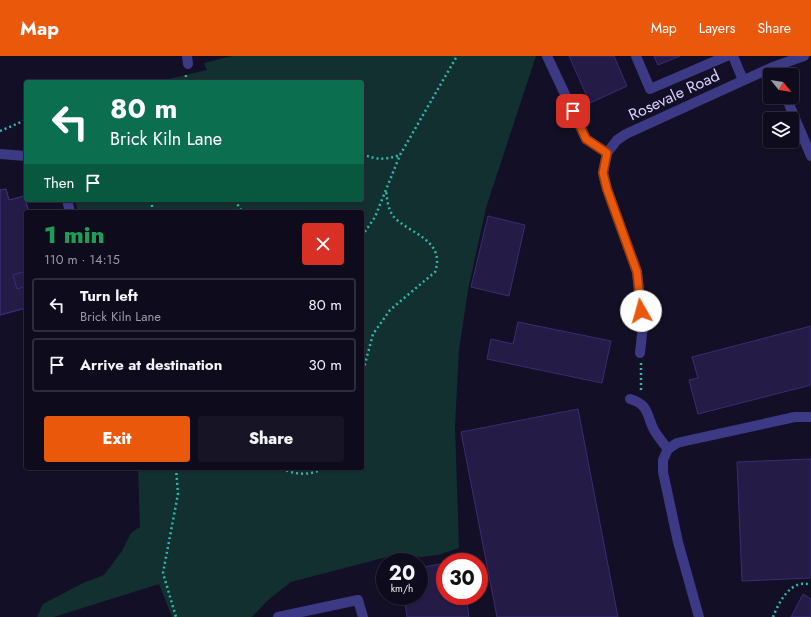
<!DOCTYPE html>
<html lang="en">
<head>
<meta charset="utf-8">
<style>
  body { margin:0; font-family:Jost,sans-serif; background:#171425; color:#f1f3f6; height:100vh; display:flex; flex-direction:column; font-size:15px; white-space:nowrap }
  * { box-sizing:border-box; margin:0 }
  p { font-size:13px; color:#9b9ba3 }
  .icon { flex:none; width:22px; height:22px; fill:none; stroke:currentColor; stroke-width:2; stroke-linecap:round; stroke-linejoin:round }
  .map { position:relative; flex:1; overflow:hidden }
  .sheet { position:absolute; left:24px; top:154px; width:340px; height:260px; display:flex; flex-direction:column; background:#0e0b1c; border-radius:4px; box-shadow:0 1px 3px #0004,0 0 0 1px #2e2b3b }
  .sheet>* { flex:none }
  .top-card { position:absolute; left:24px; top:24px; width:340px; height:122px; border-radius:4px; box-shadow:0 1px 3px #0004,0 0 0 1px #2e2b3b; background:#0b6e4f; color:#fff; overflow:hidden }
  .needle { width:26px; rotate:120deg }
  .buttons { position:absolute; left:763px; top:12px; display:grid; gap:8px }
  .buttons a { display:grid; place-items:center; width:36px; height:36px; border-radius:4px; background:#0e0b1c; box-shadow:0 1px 3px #0004,0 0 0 1px #2e2b3b; font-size:20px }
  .speed { position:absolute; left:376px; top:497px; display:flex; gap:8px; font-size:20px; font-weight:700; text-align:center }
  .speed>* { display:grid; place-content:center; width:52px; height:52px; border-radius:50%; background:#0e0b1c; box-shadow:0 1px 3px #0004,0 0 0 1px #2e2b3b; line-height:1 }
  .speed small { font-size:10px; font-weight:400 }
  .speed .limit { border:6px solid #d22; background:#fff; color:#111 }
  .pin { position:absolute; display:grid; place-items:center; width:34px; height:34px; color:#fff; margin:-17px; border-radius:8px; box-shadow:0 2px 6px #0006 }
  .me { position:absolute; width:44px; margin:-22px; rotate:353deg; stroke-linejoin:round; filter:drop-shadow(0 0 3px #0008) }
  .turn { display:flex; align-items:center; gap:14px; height:84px; padding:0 20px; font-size:18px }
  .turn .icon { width:52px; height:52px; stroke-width:2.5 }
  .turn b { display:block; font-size:28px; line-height:34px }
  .then { display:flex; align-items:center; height:38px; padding:0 20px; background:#0003; gap:8px; font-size:15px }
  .round { display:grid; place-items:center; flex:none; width:42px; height:42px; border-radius:4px; background:#171425 }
  .headline { display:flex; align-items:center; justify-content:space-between; height:68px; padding:0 20px }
  h1 { font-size:24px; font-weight:800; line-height:30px; color:#1e9e55 }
  .cta { display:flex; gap:8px; margin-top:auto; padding:8px 20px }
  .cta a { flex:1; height:46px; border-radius:4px; background:#ea580c; color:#fff; font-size:16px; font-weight:800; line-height:46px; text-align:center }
  .cta a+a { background:#171425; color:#f1f3f6 }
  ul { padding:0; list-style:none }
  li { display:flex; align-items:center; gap:12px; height:54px; margin:0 8px 6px; padding:0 12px; border:2px solid #2e2b3b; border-radius:4px }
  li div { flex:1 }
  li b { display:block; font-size:15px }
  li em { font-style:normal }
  header { display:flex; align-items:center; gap:24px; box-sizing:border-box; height:56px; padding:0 20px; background:#ea580c; color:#fff }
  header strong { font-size:19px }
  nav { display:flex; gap:22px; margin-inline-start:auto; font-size:14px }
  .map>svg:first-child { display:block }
  .green { fill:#12302f }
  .building { fill:#241b47; stroke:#3b2d73 }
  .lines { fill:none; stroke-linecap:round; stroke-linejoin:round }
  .path { stroke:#2fb8b0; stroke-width:2.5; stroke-dasharray:2 3; stroke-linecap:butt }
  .minor { stroke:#3d3a85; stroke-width:10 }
  .route-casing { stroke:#983908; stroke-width:10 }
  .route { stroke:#ea580c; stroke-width:7 }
  .labels { text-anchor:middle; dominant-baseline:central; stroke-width:3; stroke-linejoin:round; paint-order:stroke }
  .street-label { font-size:16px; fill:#d9d4ff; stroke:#130f26 }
</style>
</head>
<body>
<header>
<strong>Map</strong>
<nav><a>Map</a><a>Layers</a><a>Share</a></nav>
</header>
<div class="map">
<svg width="811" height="561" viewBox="0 0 811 561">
  <rect width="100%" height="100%" fill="#130f26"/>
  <path class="green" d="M232 0H536L486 152 468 234 459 294 455 370 459 492 438 499 421 501 398 498 291 526 268 544 252 561H172L159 528 54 561H37L43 548 83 527 104 519 122 495 131 477 140 471 138 412H362V156H78L75 144H362V26H156L207 14 204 7Z"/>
  <path class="building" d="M569 0H614L627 30 590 47Z
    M654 0H680L658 9Z
    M6 133 9 144 24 140 29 156H26V224L23 216 13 219 17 233 26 230V252L0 259V134Z
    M6 133 9 144 24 140 29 156H26V252L0 259V134Z
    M488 160 525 169 509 240 471 231Z
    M518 266 611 285 602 327 487 303 491 283 513 288Z
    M811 270V329L698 358 689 324 698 322 692 301Z
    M578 353 618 561H497L461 376Z
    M811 403V522L742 525 737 406Z
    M445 507V540H466L469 561H407L404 540H419V512Z
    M803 538 811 543V561H791Z"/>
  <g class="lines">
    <path class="path" d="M185 26 186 19
      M0 75 26 64
      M362 98C377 104 385 104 400 99
      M151 144 153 156
      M235 144 242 156
      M362 180 375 161 400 99 457 0
      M641 307V336
      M362 319 373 278 390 254 435 216C446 184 410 178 394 161 388 154 387 143 386 134
      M176 412 178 438 163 517 176 561
      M282 412C293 419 312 420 324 412
      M773 561C779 546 791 522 811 529"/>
    <path class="minor" d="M187 0 188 8
      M547 0 586 83 607 97
      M636 0 650 33 727 0
      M733 0 743 24
      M786 41 811 100
      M0 98 26 100
      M67 144 70 156
      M640 297 643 269 637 216 607 133 603 117 607 97 617 84 626 78 773 11 804 0
      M630 343C650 349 646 359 654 374 658 381 663 387 668 393
      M278 561 358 544 363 561
      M699 561 678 486 663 416V404L668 393 677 387 690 384 795 361H811"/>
  </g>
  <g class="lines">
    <defs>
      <path id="route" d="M573 55 586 83 607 97 603 117 607 133 637 216 641 255"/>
    </defs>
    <use href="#route" class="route-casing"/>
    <use href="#route" class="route"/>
  </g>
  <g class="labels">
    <g class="street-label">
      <text transform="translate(674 39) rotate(-25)">Rosevale Road</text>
    </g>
  </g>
</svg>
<div class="buttons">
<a><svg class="needle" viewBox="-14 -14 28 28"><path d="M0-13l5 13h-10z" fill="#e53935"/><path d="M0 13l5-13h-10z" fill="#9b9ba3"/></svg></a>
<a><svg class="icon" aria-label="layers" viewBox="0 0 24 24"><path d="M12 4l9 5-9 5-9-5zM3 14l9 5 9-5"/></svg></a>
</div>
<div class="speed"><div>20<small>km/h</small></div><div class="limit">30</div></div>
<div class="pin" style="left:573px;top:55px;background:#d93025"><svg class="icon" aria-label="arrive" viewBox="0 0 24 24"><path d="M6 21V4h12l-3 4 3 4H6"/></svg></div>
<svg class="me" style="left:641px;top:255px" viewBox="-20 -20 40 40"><circle r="19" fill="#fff"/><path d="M0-13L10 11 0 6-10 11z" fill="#ea580c"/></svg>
<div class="top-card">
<div class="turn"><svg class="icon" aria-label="left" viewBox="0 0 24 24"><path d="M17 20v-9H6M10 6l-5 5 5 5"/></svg><div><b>80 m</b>Brick Kiln Lane</div></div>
<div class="then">Then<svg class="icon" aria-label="arrive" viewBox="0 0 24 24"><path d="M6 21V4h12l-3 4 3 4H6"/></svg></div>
</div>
<section class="sheet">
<div class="headline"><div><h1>1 min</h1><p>110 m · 14:15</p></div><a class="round" style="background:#d93025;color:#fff"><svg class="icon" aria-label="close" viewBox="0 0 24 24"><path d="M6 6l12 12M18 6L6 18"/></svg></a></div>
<ul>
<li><svg class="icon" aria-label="left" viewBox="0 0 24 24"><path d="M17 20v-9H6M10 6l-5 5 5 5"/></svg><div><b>Turn left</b><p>Brick Kiln Lane</p></div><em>80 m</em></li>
<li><svg class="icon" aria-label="arrive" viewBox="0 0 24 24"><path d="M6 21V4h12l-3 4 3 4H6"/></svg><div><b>Arrive at destination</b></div><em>30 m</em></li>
</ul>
<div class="cta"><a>Exit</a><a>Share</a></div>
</section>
</div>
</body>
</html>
